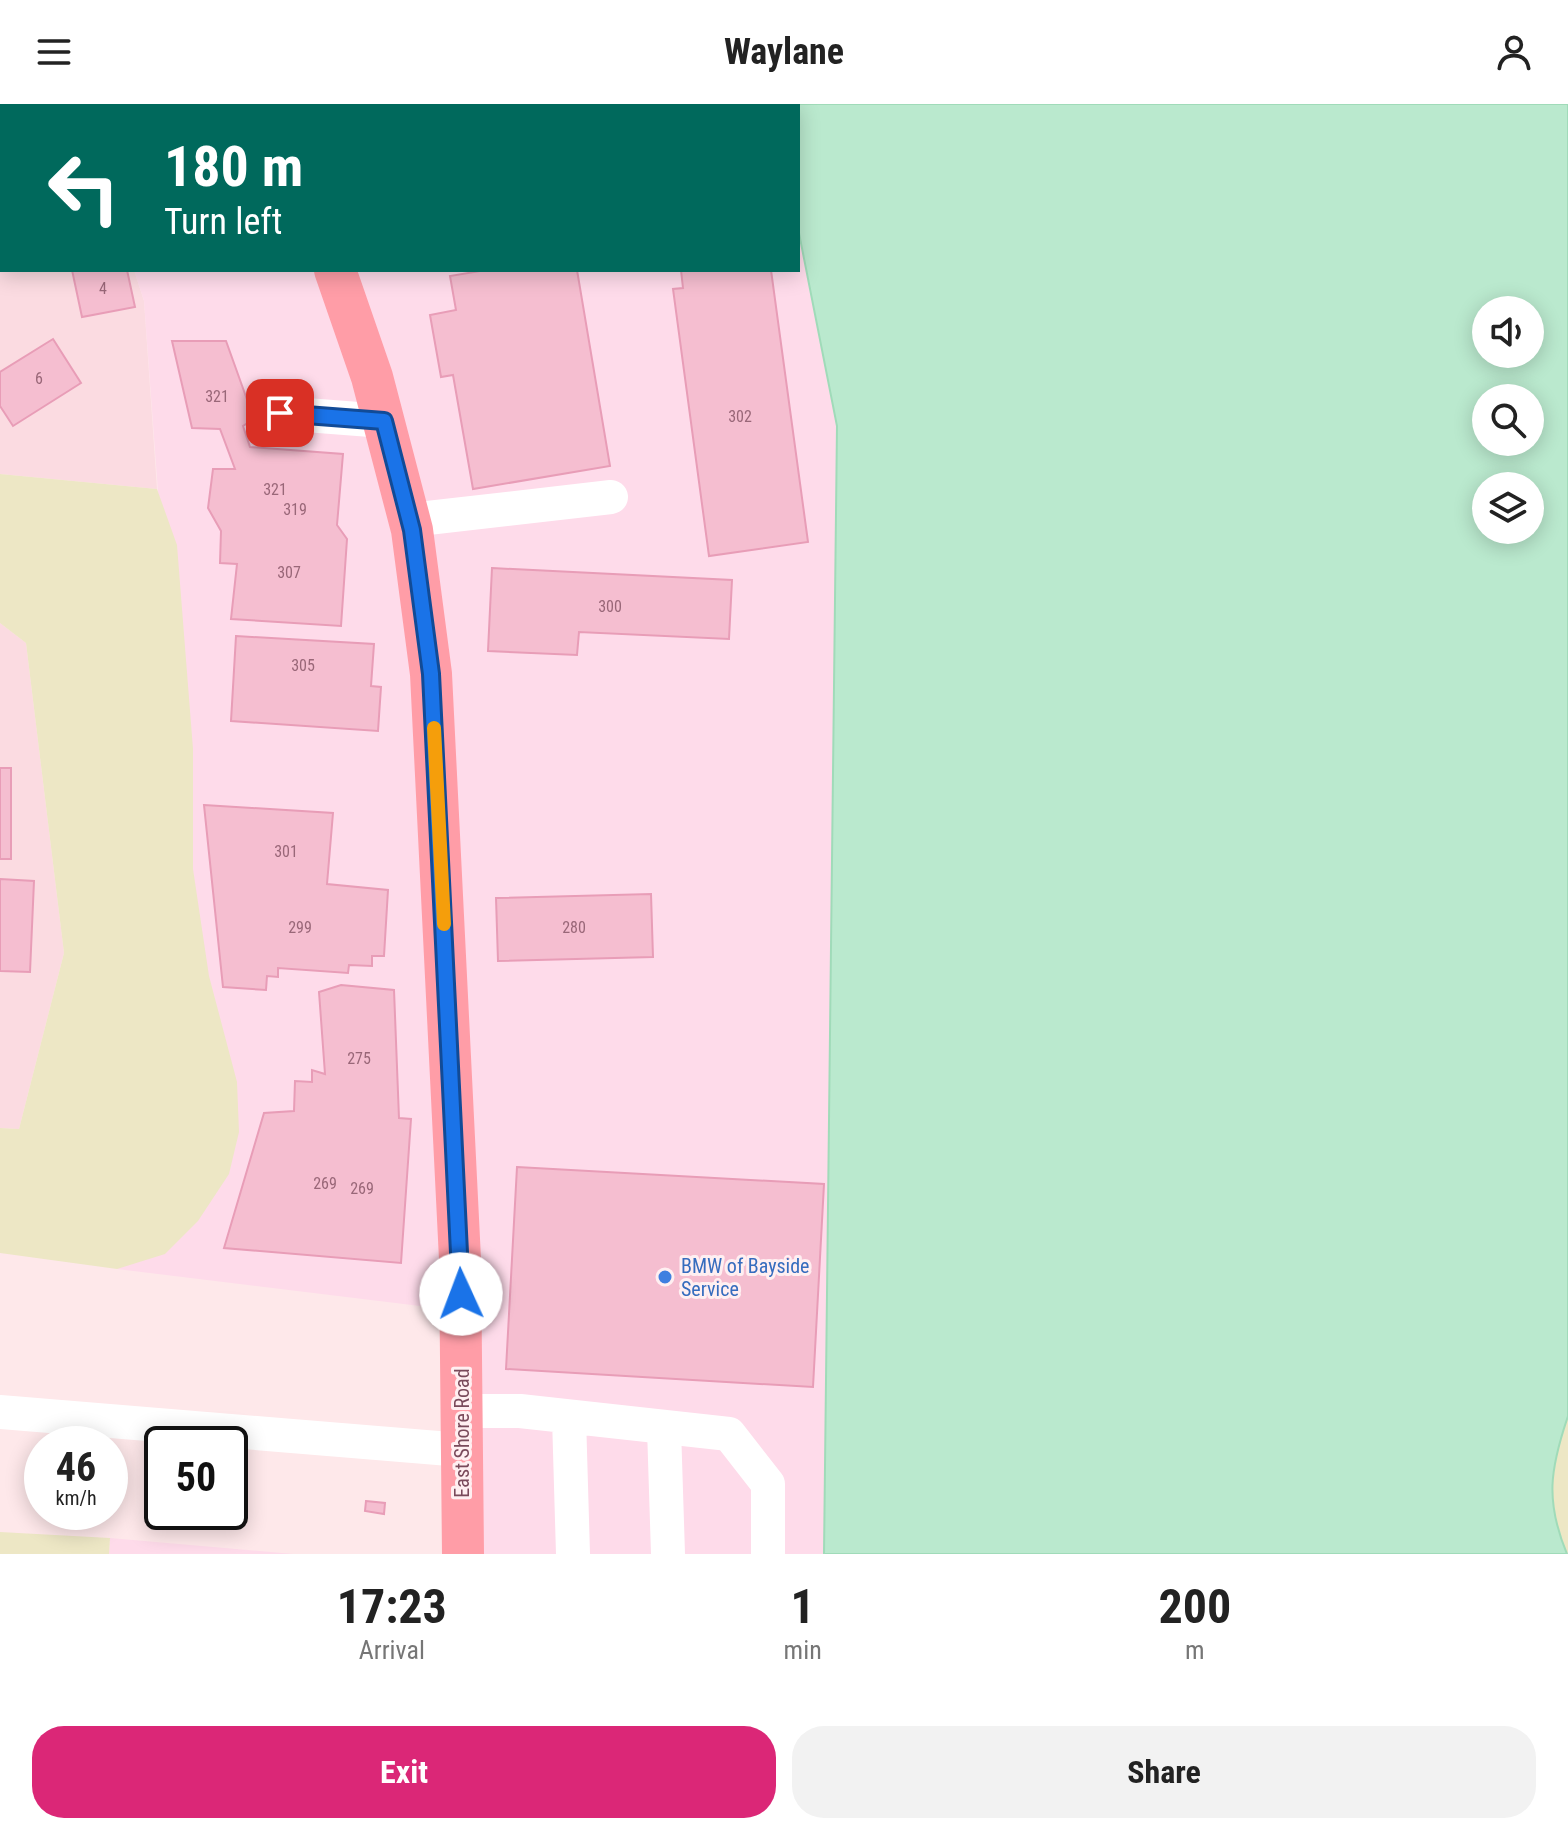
<!DOCTYPE html>
<html lang="en">
<head>
<meta charset="utf-8">
<style>
  body { margin:0; font-family:"Roboto Condensed",sans-serif; background:#f2f2f2; color:#222; height:100vh; display:flex; flex-direction:column; font-size:30px; white-space:nowrap }
  * { box-sizing:border-box; margin:0 }
  p { font-size:26px; color:#767676 }
  .icon { flex:none; width:44px; height:44px; fill:none; stroke:currentColor; stroke-width:2; stroke-linecap:round; stroke-linejoin:round }
  .map { position:relative; height:1450px; overflow:hidden }
  .drawer { display:flex; flex-direction:column; background:#fff; flex:1 }
  .drawer>* { flex:none }
  .top-card { position:absolute; left:0px; top:0px; width:800px; height:168px; box-shadow:0 4px 20px #0003; background:#00695c; color:#fff; overflow:hidden }
  .tools { position:absolute; left:1472px; top:192px; display:grid; gap:16px }
  .tools a { display:grid; place-items:center; width:72px; height:72px; border-radius:50%; background:#fff; box-shadow:0 4px 20px #0003; font-size:40px }
  .speed { position:absolute; left:24px; top:1322px; display:flex; gap:16px; font-size:40px; font-weight:700; text-align:center }
  .speed>* { display:grid; place-content:center; width:104px; height:104px; border-radius:50%; background:#fff; box-shadow:0 4px 20px #0003; line-height:1 }
  .speed small { font-size:20px; font-weight:400 }
  .speed .limit { border:4px solid #111; border-radius:12px; background:#fff; color:#111 }
  .pin { position:absolute; display:grid; place-items:center; width:68px; height:68px; color:#fff; margin:-34px; border-radius:16px; box-shadow:0 4px 12px #0006 }
  .me { position:absolute; width:88px; margin:-44px; rotate:358deg; stroke-linejoin:round; filter:drop-shadow(0 0 6px #0008) }
  .turn { display:flex; align-items:center; gap:28px; height:168px; padding:0 32px; font-size:36px }
  .turn .icon { width:104px; height:104px; stroke-width:2.5 }
  .turn b { display:block; font-size:56px; line-height:68px }
  .eta { display:flex; justify-content:space-evenly; align-items:center; height:136px; text-align:center }
  .eta b { font-size:48px; font-weight:700; line-height:56px }
  .primary-button { display:flex; gap:16px; margin-top:auto; padding:16px 32px }
  .primary-button a { flex:1; height:92px; border-radius:32px; background:#db2777; color:#fff; font-size:32px; font-weight:700; line-height:92px; text-align:center }
  .primary-button a+a { background:#f2f2f2; color:#222 }
  header { display:flex; justify-content:space-between; align-items:center; height:104px; padding:0 32px; background:#fff; font-size:36px; font-weight:700 }
  .map>svg:first-child { display:block }
  .residential { fill:#fbdbe1 }
  .commercial { fill:#fedbea }
  .green { fill:#ede7c5 }
  .water { fill:#bae9ce; stroke:#a0dbb9; stroke-width:2; fill-rule:evenodd }
  .building { fill:#f5bed0; stroke:#e89db7; stroke-width:2 }
  .lines { fill:none; stroke-linecap:round; stroke-linejoin:round }
  .minor { stroke:#fff; stroke-width:34 }
  .major { stroke:#ff9da7; stroke-width:42 }
  .route-casing { stroke:#114b97; stroke-width:20 }
  .route { stroke:#1a73e8; stroke-width:14 }
  .slow { stroke:#f59e0b; stroke-width:14 }
  .shop-dot { fill:#3f7fe0; stroke:#ffeff1; stroke-width:3 }
  .labels { text-anchor:middle; dominant-baseline:central; stroke-width:6; stroke-linejoin:round; paint-order:stroke }
  .number-label { font-size:16px; fill:#996778 }
  .shop-label { font-size:20px; fill:#366cbe; stroke:#ffeff1; text-anchor:start }
  .street-label { font-size:20px; fill:#7a4a5b; stroke:#ffeff1 }
</style>
</head>
<body>
<header><svg class="icon" aria-label="menu" viewBox="0 0 24 24"><path d="M4 6h16M4 12h16M4 18h16"/></svg>Waylane<svg class="icon" aria-label="person" viewBox="0 0 24 24"><circle cx="12" cy="8" r="4"/><path d="M4 21q1-7 8-7t8 7"/></svg></header>
<div class="map">
<svg width="1568" height="1450" viewBox="0 0 1568 1450">
  <rect width="100%" height="100%" fill="#fee8ea"/>
  <path class="residential" d="M0 0H110L2 2V166H134L144 197 157 385 0 370Z
    M0 519 26 539 64 849 19 1025 0 1024Z"/>
  <path class="commercial" d="M110 0H776V2H110Z
    M798 118 837 322 824 1450H463L461 1207 117 1165 178 659 144 197 134 166H798Z
    M110 1434 293 1450H109Z"/>
  <path class="green" d="M0 370 157 385 177 441 193 645V765L209 872 237 978 239 1028 229 1070 198 1117 165 1150 117 1165 0 1149V1024L19 1025 64 849 26 539 0 519Z
    M1568 1312V1450C1541 1403 1552 1360 1568 1312Z
    M0 1428 110 1434 109 1450H0Z"/>
  <path class="water" d="M774 0H1568V1312C1550 1365 1545 1397 1567 1450H824L837 322 798 124V2ZM1486 206H1530V250H1486ZM1486 294H1530V338H1486ZM1486 382H1530V426H1486Z"/>
  <path class="building" d="M45 0H104L45 2Z
    M580 0H720L722 2H582Z
    M72 166H127L135 203 82 213Z
    M486 166H577L610 362 473 385 453 271 441 273 430 211 456 206 450 172Z
    M681 166H771L808 438 709 452 673 185 683 184Z
    M53 235 81 279 13 322 0 302V268Z
    M172 237H226L254 315 243 322 250 343 343 350 337 421 347 435 341 522 231 515 237 460 220 459 221 427 208 404 213 365H235L220 325 192 324Z
    M492 464 732 476 729 535 579 528 577 551 488 547Z
    M236 532 374 540 371 582 381 583 378 627 231 617Z
    M0 664H11V755H0Z
    M204 701 333 709 327 780 388 786 384 852H372V862L349 861 348 869 278 864V873L267 872 266 886 223 883Z
    M0 775 34 777 30 868 0 867Z
    M651 790 653 853 498 857 496 794Z
    M341 881 394 886 399 1014 411 1015 401 1159 224 1144 264 1009 294 1007 295 977 312 978V966L325 970 319 888Z
    M517 1063 824 1080 813 1283 506 1265Z
    M366 1397 385 1399 384 1410 365 1407Z"/>
  <g class="lines">
    <path class="minor" d="M280 309 384 317
      M410 416 611 393
      M462 1307H520L729 1330 768 1380V1450
      M0 1308 462 1346
      M569 1313 573 1450
      M664 1324 668 1450"/>
    <path class="major" d="M277 0V2
      M335 166 372 273 412 426 431 570 460 1155 463 1450"/>
  </g>
  <g class="lines">
    <defs>
      <path id="route" d="M280 309 384 317 412 426 431 570 461 1190"/>
    </defs>
    <use href="#route" class="route-casing"/>
    <use href="#route" class="route"/>
    <path class="slow" d="M434 624 444 820"/>
  </g>
  <circle class="shop-dot" cx="665" cy="1173" r="8"/>
  <g class="labels">
    <g class="number-label">
      <text x="103" y="184">4</text>
      <text x="39" y="274">6</text>
      <text x="217" y="292">321</text>
      <text x="740" y="312">302</text>
      <text x="275" y="385">321</text>
      <text x="295" y="405">319</text>
      <text x="289" y="468">307</text>
      <text x="610" y="502">300</text>
      <text x="303" y="561">305</text>
      <text x="286" y="747">301</text>
      <text x="300" y="823">299</text>
      <text x="574" y="823">280</text>
      <text x="359" y="954">275</text>
      <text x="325" y="1079">269</text>
      <text x="362" y="1084">269</text>
    </g>
    <g class="shop-label">
      <text x="681" y="1162">BMW of Bayside<tspan x="681" dy="23">Service</tspan></text>
    </g>
    <g class="street-label">
      <text transform="translate(462 1329) rotate(-90)">East Shore Road</text>
    </g>
  </g>
</svg>
<div class="tools">
<a><svg class="icon" aria-label="sound" viewBox="0 0 24 24"><path d="M4 9h4l5-4v14l-5-4H4zM17 9q2 3 0 6"/></svg></a>
<a><svg class="icon" aria-label="search" viewBox="0 0 24 24"><circle cx="10" cy="10" r="6"/><path d="M15 15l6 6"/></svg></a>
<a><svg class="icon" aria-label="layers" viewBox="0 0 24 24"><path d="M12 4l9 5-9 5-9-5zM3 14l9 5 9-5"/></svg></a>
</div>
<div class="speed"><div>46<small>km/h</small></div><div class="limit">50</div></div>
<div class="pin" style="left:280px;top:309px;background:#d93025"><svg class="icon" aria-label="arrive" viewBox="0 0 24 24"><path d="M6 21V4h12l-3 4 3 4H6"/></svg></div>
<svg class="me" style="left:461px;top:1190px" viewBox="-20 -20 40 40"><circle r="19" fill="#fff"/><path d="M0-13L10 11 0 6-10 11z" fill="#1a73e8"/></svg>
<div class="top-card">
<div class="turn"><svg class="icon" aria-label="left" viewBox="0 0 24 24"><path d="M17 20v-9H6M10 6l-5 5 5 5"/></svg><div><b>180 m</b>Turn left</div></div>
</div>
</div>
<section class="drawer">
<div class="eta">
<div><b>17:23</b><p>Arrival</p></div>
<div><b>1</b><p>min</p></div>
<div><b>200</b><p>m</p></div>
</div>
<div class="primary-button"><a>Exit</a><a>Share</a></div>
</section>
</body>
</html>
